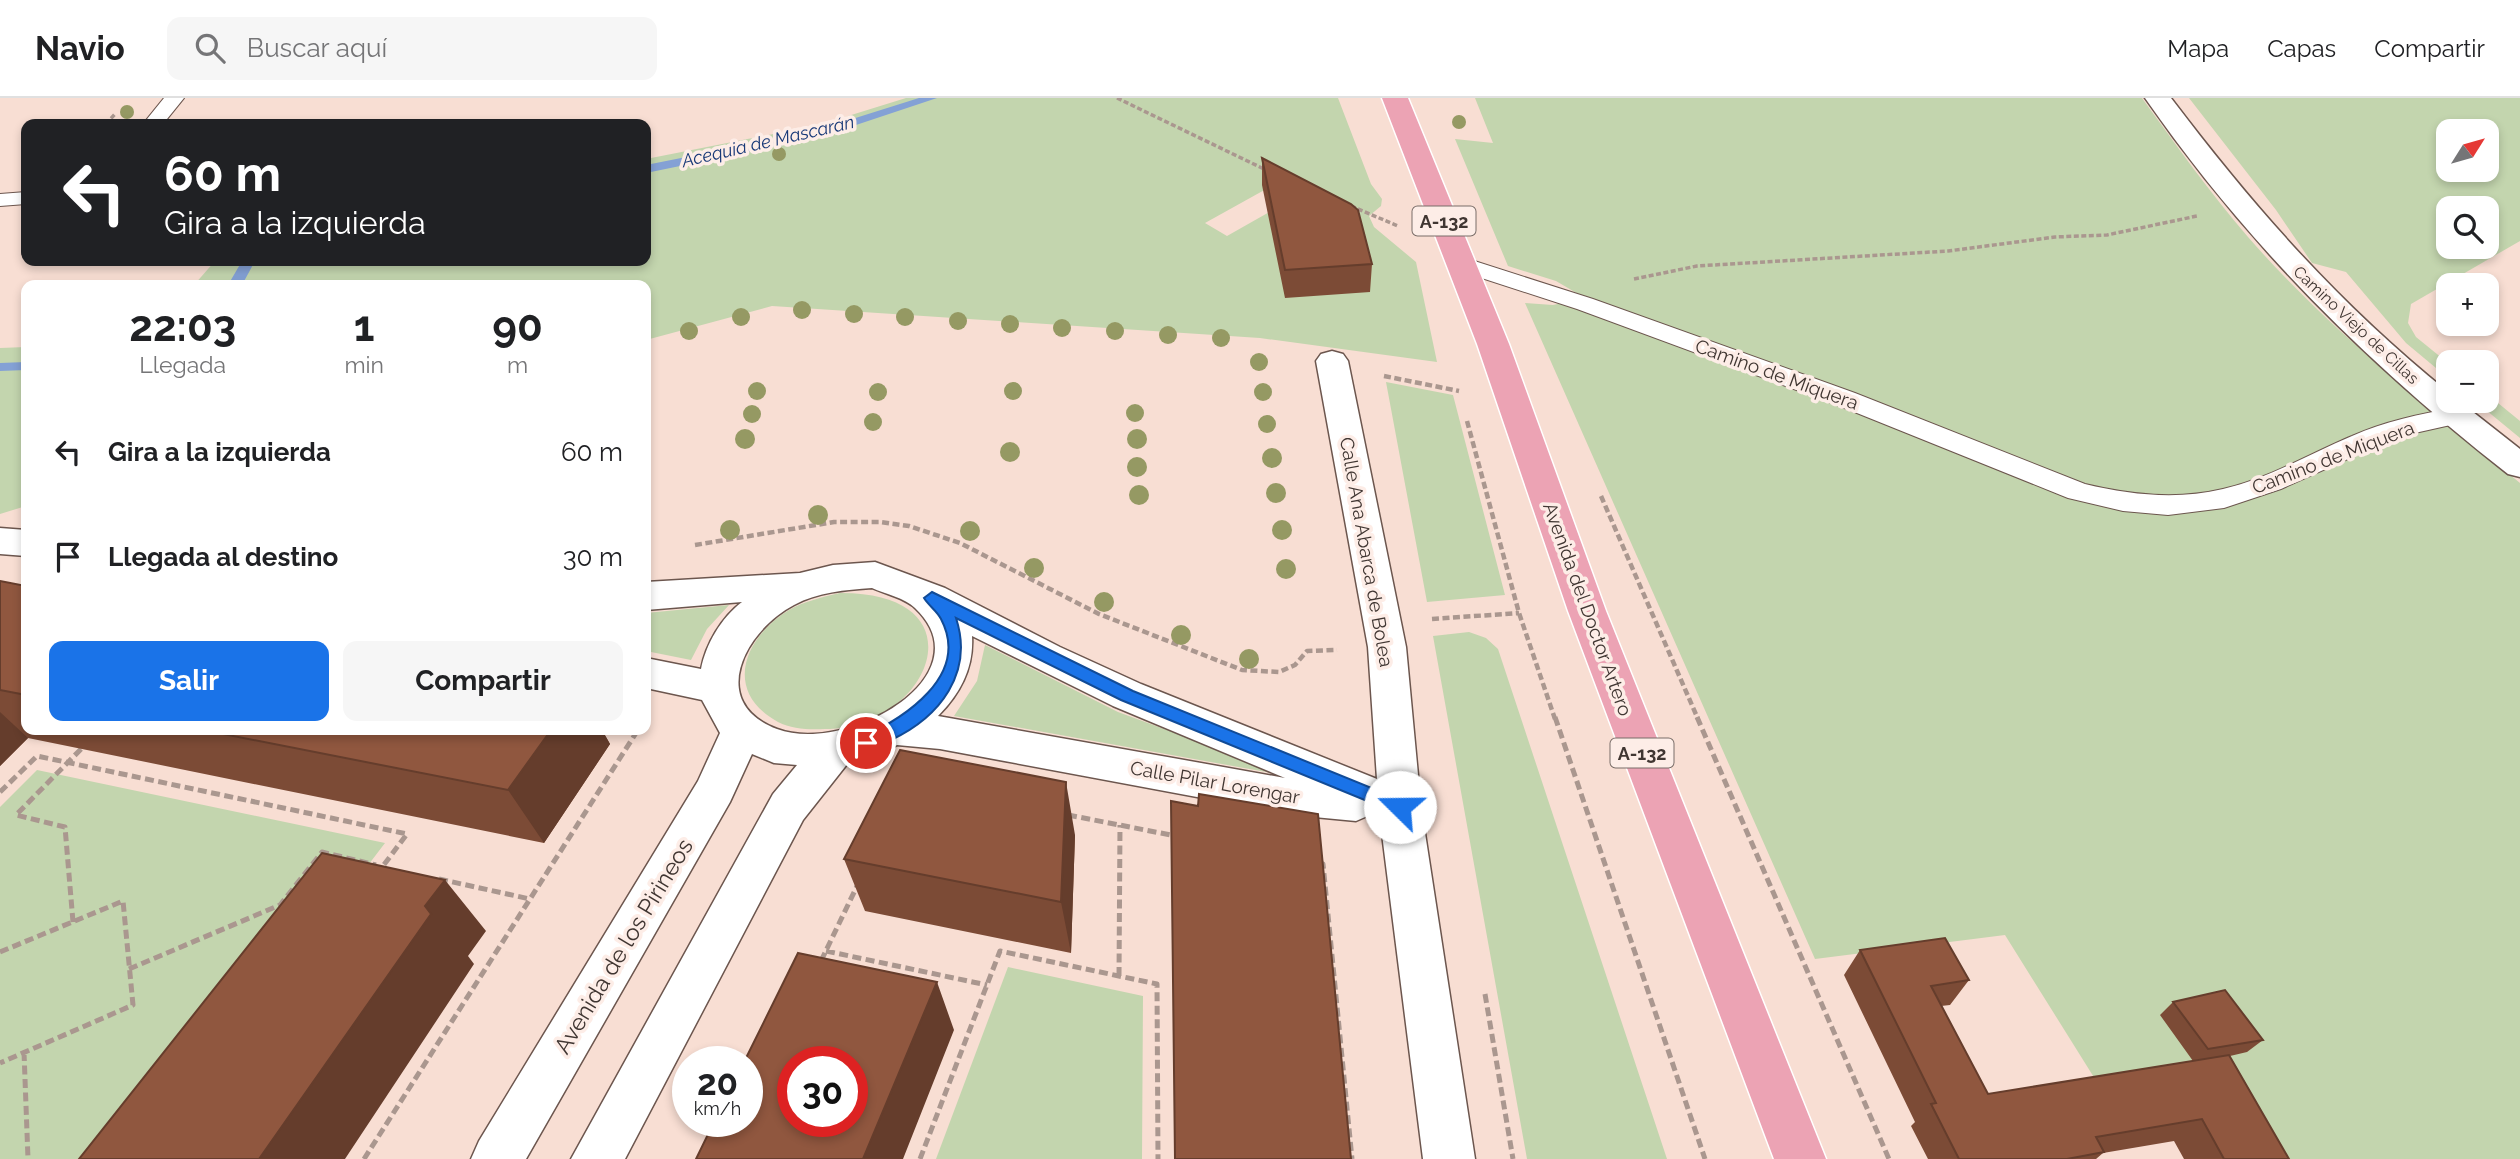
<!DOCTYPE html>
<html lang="es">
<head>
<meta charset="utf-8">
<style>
  body { margin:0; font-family:Raleway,sans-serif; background:#f6f6f6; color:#202124; height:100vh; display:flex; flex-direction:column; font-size:26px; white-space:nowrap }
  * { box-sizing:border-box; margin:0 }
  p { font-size:23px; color:#757577 }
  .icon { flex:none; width:38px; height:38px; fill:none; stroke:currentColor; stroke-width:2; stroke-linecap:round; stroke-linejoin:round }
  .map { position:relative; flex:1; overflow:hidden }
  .drawer { position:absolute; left:21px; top:182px; width:630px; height:455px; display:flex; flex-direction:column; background:#fff; border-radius:14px; box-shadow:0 4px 10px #0003 }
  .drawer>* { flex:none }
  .top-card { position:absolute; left:21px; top:21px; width:630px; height:147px; border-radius:14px; box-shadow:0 4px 10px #0003; background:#202124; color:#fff; overflow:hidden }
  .needle { width:46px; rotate:53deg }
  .controls { position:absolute; left:2436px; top:21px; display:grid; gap:14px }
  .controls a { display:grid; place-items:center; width:63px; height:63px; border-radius:14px; background:#fff; box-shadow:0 4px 10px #0003; font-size:35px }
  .speed { position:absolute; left:672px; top:948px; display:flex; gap:14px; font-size:35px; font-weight:700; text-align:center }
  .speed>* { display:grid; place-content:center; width:91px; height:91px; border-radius:50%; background:#fff; box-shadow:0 4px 10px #0003; line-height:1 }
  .speed small { font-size:18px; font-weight:400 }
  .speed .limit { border:10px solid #d22; background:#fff; color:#111 }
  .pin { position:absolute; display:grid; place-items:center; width:60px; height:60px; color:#fff; margin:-30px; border:4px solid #fff; border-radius:50%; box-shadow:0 2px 7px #0007 }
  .me { position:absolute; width:77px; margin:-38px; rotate:292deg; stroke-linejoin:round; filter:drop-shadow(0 0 5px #0008) }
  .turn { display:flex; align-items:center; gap:24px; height:147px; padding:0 28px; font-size:32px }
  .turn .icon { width:91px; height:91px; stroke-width:2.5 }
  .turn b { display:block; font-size:49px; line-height:60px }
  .eta { display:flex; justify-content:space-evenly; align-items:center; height:119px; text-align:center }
  .eta b { font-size:42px; font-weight:700; line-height:49px }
  .cta { display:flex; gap:14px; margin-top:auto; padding:14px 28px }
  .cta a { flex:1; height:80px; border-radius:14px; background:#1a73e8; color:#fff; font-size:28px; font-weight:700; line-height:80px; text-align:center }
  .cta a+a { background:#f6f6f6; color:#202124 }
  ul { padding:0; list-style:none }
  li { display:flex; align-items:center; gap:21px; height:105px; padding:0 28px }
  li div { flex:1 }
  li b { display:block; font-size:26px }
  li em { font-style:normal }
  header { display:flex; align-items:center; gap:42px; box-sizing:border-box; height:98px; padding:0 35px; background:#fff; border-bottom:2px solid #e0e0e0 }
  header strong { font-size:33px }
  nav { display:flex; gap:38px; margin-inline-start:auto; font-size:24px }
  .search { width:490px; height:63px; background:#f6f6f6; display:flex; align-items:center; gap:18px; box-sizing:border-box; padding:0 24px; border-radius:14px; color:#757577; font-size:26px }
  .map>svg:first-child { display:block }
  .green { fill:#c3d5ae; fill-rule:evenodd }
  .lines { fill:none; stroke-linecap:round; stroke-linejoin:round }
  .stream { fill:#84a1d5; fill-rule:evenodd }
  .lane-casing { stroke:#6c564e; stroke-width:2 }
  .street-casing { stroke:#6c564e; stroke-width:3 }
  .primary-casing { stroke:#fff; stroke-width:3 }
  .path-far2 { stroke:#aa978f; stroke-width:3.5; stroke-dasharray:5 2.5; stroke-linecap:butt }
  .path-far1 { stroke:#aa978f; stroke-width:4.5; stroke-dasharray:7 3.5; stroke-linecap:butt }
  .path { stroke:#aa978f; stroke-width:5; stroke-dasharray:9 4.5; stroke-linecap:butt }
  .lane { fill:#fff; fill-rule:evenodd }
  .street { fill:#fff; fill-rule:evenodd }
  .primary { fill:#eca3b4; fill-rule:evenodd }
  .tree { fill:#959963 }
  .wall { fill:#7c4b36 }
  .shaded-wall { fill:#653d2c }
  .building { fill:#90573f; stroke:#653d2c; stroke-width:2; fill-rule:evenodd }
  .route { fill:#1a73e8; stroke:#114b97; stroke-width:2 }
  .labels { text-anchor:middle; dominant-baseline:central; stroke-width:7; stroke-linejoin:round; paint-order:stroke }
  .far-street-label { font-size:16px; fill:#403632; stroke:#fdede7 }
  .far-water-label { font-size:18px; font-style:italic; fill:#173877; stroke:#fdede7 }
  .shield { fill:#fdede7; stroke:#796d68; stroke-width:2 }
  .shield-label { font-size:18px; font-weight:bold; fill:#403632 }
  .street-label { font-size:19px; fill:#403632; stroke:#fdede7 }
  .near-street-label { font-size:23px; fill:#403632; stroke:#fdede7 }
</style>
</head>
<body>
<header>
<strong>Navio</strong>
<div class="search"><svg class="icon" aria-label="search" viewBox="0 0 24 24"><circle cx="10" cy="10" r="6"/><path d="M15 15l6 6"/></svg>Buscar aquí</div>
<nav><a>Mapa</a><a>Capas</a><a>Compartir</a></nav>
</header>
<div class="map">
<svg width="2520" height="1061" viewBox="0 0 2520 1061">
  <rect width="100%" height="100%" fill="#f8ded3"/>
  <path class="green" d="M906 0H1338L1371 86 1382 101 1381 108 1369 118 1374 129 1416 164 1437 264 1260 240 772 208 646 242V187H194L215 163H646V61L819 27ZM1268 90 1273 112 1227 138 1205 125Z
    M1475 0H2142C2176 47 2210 95 2248 139 2328 231 2427 308 2520 385V1061H2246L2095 981 2005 837 1815 861 1525 205 1553 207 1585 200 1556 183 1508 168 1455 41 1493 45Z
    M2189 0H2520V143L2411 206 2408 225 2416 239 2448 265V280L2406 245 2346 174 2312 165 2276 112ZM2448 33H2487V72H2448ZM2448 110H2487V149H2448Z
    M26 249V408L0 416V250Z
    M1386 284 1453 297 1505 497 1427 504Z
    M2487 296 2520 323V340L2475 303H2487Z
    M840 495C984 494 932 629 825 631 809 632 792 631 778 624 723 594 743 540 789 512 805 503 823 499 840 495Z
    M729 507 707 531 691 562 646 553V515Z
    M1469 534 1486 540 1498 551 1667 1061H1527L1433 538Z
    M985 547 1118 614 1273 671 1272 675 954 618 977 583Z
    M37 672 385 745 144 1061H0V709Z
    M1008 869 1143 898 1142 1061H936Z"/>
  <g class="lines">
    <path class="stream" d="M919 0H937L817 40 646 75V67L811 34Z
      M242 163H255L242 187H228Z
      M26 264V272L0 273V265Z"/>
    <defs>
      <path id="lane" d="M164 0H184L163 26H143Z
        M26 94V106L0 108V96Z
        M1462 159 1593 201 1855 295 2085 386C2131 397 2177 402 2223 391 2268 381 2309 356 2352 338 2385 323 2420 316 2455 310L2464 312 2468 318 2464 324 2397 339 2281 391 2224 410 2168 417 2123 413 2068 400 1837 307 1577 211 1454 171 1451 166Z"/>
      <path id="street" d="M2145 0H2171C2256 112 2339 206 2448 294V303H2459L2520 351V379L2508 376C2367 265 2248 148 2145 0Z
        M1332 253 1343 256 1348 263 1406 549 1421 709 1475 1061H1423L1380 720 1372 716 1356 723 1293 717 940 651 897 647 882 656 848 665 803 722 625 1061H571L773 696 797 667 774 665 752 656 730 704 526 1061H471L479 1043 698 683 720 635 702 602 646 590V560L701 571C706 546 721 520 742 504L646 512V484L800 475 833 467 875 464 945 490 1060 549 1141 586 1377 681 1368 549 1316 263 1321 256ZM872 490C885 496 905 500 915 510 987 578 846 657 777 631 706 604 746 532 794 507 818 494 845 492 872 490ZM972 538 1113 608 1285 680 938 618C960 596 974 570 972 538Z
        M0 430 26 432V458L0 456Z"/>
      <path id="primary" d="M1382 0H1408L1509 246 1606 513 1826 1061H1774L1568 513 1477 246Z"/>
    </defs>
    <use href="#lane" class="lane-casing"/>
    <use href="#street" class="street-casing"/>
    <use href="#primary" class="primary-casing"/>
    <path class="path-far2" d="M1117 0 1266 72
      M106 26 115 16
      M1351 108 1398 128
      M1634 181 1697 168 1948 153 2055 139 2107 137 2197 118"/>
    <path class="path-far1" d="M1384 278 1459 293
      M1467 323 1519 515 1555 621
      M1601 398 1698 621
      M695 447 834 424H880L909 428 960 445 1099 516 1242 572 1279 574 1295 567 1307 553 1337 552
      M1432 521 1519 515"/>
    <path class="path" d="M1555 619 1705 1061
      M1697 619 1889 1061
      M0 694 37 658 407 736 380 772
      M1068 717 1176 738
      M1319 765 1323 766 1352 1061
      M439 781 530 801
      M73 824 65 729 16 717 85 647
      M826 853 987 887
      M0 854 123 803 133 907 0 965
      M821 863 858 786
      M129 871 280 807 322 754 376 767
      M1119 878 1120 727
      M1485 896 1513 1061
      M24 954 28 1061
      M364 1061 636 635 619 632
      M920 1061 1000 853 1157 886 1158 1061"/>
    <use href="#lane" class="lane"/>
    <use href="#street" class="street"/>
    <use href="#primary" class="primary"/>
  </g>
  <g class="tree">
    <circle cx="127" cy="14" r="7"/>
    <circle cx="1459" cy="24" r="7"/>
    <circle cx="779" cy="56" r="7"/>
    <circle cx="802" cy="212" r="9"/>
    <circle cx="854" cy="216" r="9"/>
    <circle cx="741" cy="219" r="9"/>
    <circle cx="905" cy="219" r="9"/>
    <circle cx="958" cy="223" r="9"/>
    <circle cx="1010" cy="226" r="9"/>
    <circle cx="1062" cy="230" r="9"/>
    <circle cx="689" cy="233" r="9"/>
    <circle cx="1115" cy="233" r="9"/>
    <circle cx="1168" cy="237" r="9"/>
    <circle cx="1221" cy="240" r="9"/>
    <circle cx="1259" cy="264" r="9"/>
    <circle cx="757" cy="293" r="9"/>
    <circle cx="1013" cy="293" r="9"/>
    <circle cx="878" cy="294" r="9"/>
    <circle cx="1263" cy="294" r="9"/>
    <circle cx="1135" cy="315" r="9"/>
    <circle cx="752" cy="316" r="9"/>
    <circle cx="873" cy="324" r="9"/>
    <circle cx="1267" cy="326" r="9"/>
    <circle cx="745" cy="341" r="10"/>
    <circle cx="1137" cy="341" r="10"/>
    <circle cx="1010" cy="354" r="10"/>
    <circle cx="1272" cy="360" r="10"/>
    <circle cx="1137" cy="369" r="10"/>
    <circle cx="1276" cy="395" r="10"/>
    <circle cx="1139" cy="397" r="10"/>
    <circle cx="818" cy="417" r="10"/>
    <circle cx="730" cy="432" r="10"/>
    <circle cx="1282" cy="432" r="10"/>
    <circle cx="970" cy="433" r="10"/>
    <circle cx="1034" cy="470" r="10"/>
    <circle cx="1286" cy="471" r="10"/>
    <circle cx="1104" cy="504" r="10"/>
    <circle cx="1181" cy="537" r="10"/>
    <circle cx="1249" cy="561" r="10"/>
  </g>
  <path class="wall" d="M1262 60 1372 166 1370 194 1285 200 1262 87Z
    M0 483 26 488V632H602L610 646 544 745 28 640 0 668Z
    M1075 737 1071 855 865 813 844 761Z
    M1860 852 1969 882 1950 907 1941 908 1988 996 2193 963 2160 917 2173 904 2263 942 2247 954 2230 958 2289 1061H2184L2174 1043 2103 1055 2096 1061H1928L1911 1028 1915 1024 1844 877Z"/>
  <path class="shaded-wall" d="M0 614 28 640 0 668Z
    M551 632H602L610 646 544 745 508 692Z
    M1066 684 1075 737 1071 855 1061 804Z
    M445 782 486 833 468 858 474 866 345 1061H259L425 808Z
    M937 884 954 932 903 1061H863Z"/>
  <path class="building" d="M1262 60 1351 106 1358 112 1372 166 1285 172Z
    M0 483 26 488V597L0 592Z
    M203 632H551L508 692Z
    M900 652 1066 684 1061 804 844 761Z
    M1199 696 1318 716 1351 1061H1175L1171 703 1198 708Z
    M322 755 445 782 425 808 431 816 259 1061H79Z
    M1945 840 1969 882 1931 888 1988 996 2229 957 2289 1061H2224L2202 1021 2096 1039 2104 1054 2067 1061H1959L1931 1006 1936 1005 1860 852Z
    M798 855 937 884 863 1061H696L714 1024H747V964H744ZM793 964H852V1024H793Z
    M2225 892 2263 942 2208 951 2173 904Z"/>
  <path class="route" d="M932 494 1133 593 1406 704 1409 709 1400 716 1394 714 1121 602 956 520C974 575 940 619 891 642 881 646 871 654 860 650L858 645 860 640C903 621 971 578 941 521 937 513 929 508 924 500Z"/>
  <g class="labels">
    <g class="far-street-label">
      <text transform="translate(2356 227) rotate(43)">Camino Viejo de Cillas</text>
    </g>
    <g class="far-water-label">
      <text transform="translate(768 43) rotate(-13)">Acequia de Mascarán</text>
    </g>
    <g class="shield">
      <rect x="1412.5" y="108.5" width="63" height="29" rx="5"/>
      <rect x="1610.5" y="640.5" width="63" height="29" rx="5"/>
    </g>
    <g class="shield-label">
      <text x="1444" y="123">A-132</text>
      <text x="1642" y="655">A-132</text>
    </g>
    <g class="street-label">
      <text transform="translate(1777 276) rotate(20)">Camino de Miquera</text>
      <text transform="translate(2333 359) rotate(-21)">Camino de Miquera</text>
      <text transform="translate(1367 454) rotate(80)">Calle Ana Abarca de Bolea</text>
      <text transform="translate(1588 511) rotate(70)">Avenida del Doctor Artero</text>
      <text transform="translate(1215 684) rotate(10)">Calle Pilar Lorengar</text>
    </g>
    <g class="near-street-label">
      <text transform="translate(623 848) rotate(-59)">Avenida de los Pirineos</text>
    </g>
  </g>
</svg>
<div class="controls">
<a><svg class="needle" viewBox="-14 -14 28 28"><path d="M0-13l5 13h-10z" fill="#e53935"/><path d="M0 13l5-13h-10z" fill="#757577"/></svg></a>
<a><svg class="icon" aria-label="search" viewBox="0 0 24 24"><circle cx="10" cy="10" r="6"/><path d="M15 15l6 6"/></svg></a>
<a>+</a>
<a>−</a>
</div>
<div class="speed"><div>20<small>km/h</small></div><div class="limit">30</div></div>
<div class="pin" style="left:866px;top:645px;background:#d93025"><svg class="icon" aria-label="arrive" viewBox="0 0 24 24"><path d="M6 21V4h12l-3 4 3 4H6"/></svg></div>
<svg class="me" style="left:1400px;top:709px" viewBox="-20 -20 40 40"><circle r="19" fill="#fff"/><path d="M0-13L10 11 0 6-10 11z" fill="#1a73e8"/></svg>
<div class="top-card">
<div class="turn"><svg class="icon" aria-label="left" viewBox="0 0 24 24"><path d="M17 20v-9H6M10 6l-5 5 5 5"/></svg><div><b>60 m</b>Gira a la izquierda</div></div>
</div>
<section class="drawer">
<div class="eta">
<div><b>22:03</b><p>Llegada</p></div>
<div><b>1</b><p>min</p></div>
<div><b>90</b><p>m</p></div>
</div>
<ul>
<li><svg class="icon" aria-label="left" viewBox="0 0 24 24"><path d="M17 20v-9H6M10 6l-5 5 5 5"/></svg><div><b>Gira a la izquierda</b></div><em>60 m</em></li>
<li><svg class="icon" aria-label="arrive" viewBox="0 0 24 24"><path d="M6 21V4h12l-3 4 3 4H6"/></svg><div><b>Llegada al destino</b></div><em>30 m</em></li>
</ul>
<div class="cta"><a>Salir</a><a>Compartir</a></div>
</section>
</div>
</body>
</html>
